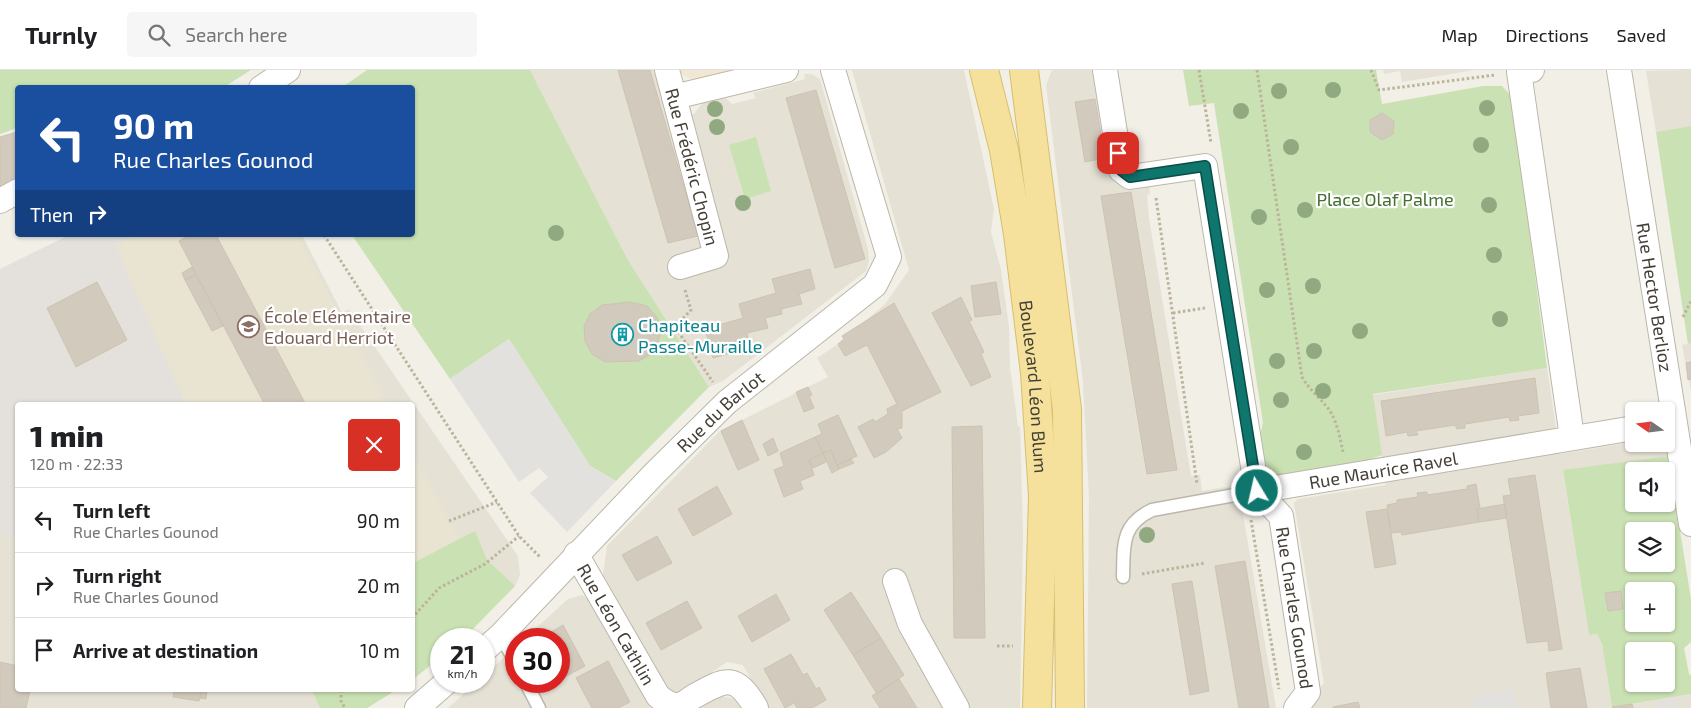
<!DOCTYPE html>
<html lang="en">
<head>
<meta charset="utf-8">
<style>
  body { margin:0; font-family:"Exo 2",sans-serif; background:#f6f6f6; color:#202124; height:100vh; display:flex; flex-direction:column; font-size:19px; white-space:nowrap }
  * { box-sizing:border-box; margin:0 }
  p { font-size:16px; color:#757577 }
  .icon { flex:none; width:28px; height:28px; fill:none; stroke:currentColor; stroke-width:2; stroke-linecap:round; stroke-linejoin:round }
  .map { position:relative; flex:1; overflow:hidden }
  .side { position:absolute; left:15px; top:332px; width:400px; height:290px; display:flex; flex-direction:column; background:#fff; border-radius:5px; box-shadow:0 1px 4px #0004 }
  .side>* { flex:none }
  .hud { position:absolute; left:15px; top:15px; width:400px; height:152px; border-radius:5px; box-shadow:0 1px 4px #0004; background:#1a4fa0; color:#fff; overflow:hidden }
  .needle { width:32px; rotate:284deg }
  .tools { position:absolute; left:1625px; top:332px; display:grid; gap:10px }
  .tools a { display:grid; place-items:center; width:50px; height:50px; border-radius:5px; background:#fff; box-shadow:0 1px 4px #0004; font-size:25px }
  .speed { position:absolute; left:430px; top:558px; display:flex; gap:10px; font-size:25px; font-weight:700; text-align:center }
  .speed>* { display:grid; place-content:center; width:65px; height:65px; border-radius:50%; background:#fff; box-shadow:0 1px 4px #0004; line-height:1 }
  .speed small { font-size:12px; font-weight:400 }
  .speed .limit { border:8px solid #d22; background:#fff; color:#111 }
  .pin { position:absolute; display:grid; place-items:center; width:42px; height:42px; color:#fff; margin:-21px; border-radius:10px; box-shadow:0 2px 8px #0006 }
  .me { position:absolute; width:55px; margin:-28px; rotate:351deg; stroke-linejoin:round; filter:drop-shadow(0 0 4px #0008) }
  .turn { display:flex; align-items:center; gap:18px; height:105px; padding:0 15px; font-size:22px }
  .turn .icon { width:65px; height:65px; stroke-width:2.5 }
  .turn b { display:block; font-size:35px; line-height:42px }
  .then { display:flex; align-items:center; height:48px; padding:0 15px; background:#0003; gap:10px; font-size:19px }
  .round { display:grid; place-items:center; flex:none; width:52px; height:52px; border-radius:5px; background:#f6f6f6 }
  .overview { display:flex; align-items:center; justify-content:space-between; height:85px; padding:0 15px }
  h1 { font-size:30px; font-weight:800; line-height:38px }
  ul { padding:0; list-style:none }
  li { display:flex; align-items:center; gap:15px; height:65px; padding:0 15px; border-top:1px solid #e0e0e0 }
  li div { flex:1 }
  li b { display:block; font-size:19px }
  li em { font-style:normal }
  header { display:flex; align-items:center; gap:30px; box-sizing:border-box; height:70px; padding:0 25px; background:#fff; border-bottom:1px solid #e0e0e0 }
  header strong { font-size:24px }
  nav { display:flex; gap:28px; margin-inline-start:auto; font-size:18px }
  .search { width:350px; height:45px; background:#f6f6f6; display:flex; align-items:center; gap:12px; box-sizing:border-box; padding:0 18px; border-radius:5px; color:#757577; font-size:19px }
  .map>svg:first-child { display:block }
  .residential { fill:#e5e1d5 }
  .commercial { fill:#f2e7d3 }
  .industrial { fill:#e4e0db }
  .education { fill:#e9e4d1 }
  .green { fill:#cae2b3; fill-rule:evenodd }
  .parking { fill:#e3e1de }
  .building { fill:#d2cbbd; stroke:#ccc3b1 }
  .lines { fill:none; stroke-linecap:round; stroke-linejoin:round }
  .lane-casing { stroke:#bcb7aa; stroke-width:15 }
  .street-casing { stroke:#bcb7aa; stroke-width:26 }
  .primary-casing { stroke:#d8bf6e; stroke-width:30 }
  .path { stroke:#bcb39c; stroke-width:3; stroke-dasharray:2.5 2.5; stroke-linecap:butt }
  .lane { stroke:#fff; stroke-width:12 }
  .street { stroke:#fff; stroke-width:24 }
  .primary { stroke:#f5e19c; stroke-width:28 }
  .tree { fill:#91a981 }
  .route-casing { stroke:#0a4d48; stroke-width:12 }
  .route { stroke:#0f766e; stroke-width:9 }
  .labels { text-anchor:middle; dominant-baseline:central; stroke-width:4.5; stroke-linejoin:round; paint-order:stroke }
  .street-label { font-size:18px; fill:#443f36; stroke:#fff }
  .park-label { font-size:18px; fill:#43702f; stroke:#fff }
  .education-label { font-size:18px; fill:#785e54; stroke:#fff; text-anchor:start }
  .culture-label { font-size:18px; fill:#0d838f; stroke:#fff; text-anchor:start }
</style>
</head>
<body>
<header>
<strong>Turnly</strong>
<div class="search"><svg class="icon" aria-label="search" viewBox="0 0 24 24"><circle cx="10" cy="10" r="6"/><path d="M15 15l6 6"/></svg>Search here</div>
<nav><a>Map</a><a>Directions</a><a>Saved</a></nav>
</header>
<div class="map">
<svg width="1691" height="638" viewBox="0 0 1691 638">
  <rect width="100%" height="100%" fill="#f1efe6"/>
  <path class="residential" d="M530 0H657L672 51 694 44 705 30 720 23 732 34 756 28 753 23 805 9 804 4H812L820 9 868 179 869 191 866 201 723 311 709 317 628 190Z
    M852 0H964L994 139 991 162 1001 200 1009 257 1010 298 1018 356 1020 357 1023 464 1020 638H767L743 595 727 592 680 624 666 621 603 504 607 476 720 361 828 307 817 288 844 270 842 266 863 253 885 234 909 200Z
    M1052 0H1092L1108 102 1134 120 1149 117 1150 124 1147 125 1149 148 1191 406 1200 405 1202 421 1238 415 1276 638H1087L1089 426 1083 312 1046 15Z
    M1383 0H1475L1402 12 1400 1 1384 4Z
    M1691 0V56L1656 62 1646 1Z
    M116 165H302L342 243 349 239 518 486 520 505 515 516 463 569H441V587L413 609 412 335H190Z
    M1691 273V322L1682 275Z
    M1547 298 1560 384 1634 372 1666 374 1668 386 1563 401 1589 565 1597 564 1602 574 1612 637 1691 624V638H1306L1324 613 1294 433 1298 429 1386 415 1372 325Z
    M0 462 17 471 18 620H396L367 638H0Z
    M582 525 590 529 651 638H448L478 611H484V606L516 576V611H559V569H524L568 529Z
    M721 626 739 630 744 638H699Z"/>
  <path class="commercial" d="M680 0H737L695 10 681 4Z"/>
  <path class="industrial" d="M69 165H116L190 335H18L17 471 0 462V199Z"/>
  <path class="education" d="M138 165H297L388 335H186L116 177Z
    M412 382 459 469 413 493H412Z"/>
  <path class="green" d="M0 0H251L224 17 18 18 17 58 0 64Z
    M367 0H530L628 190 709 317 616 411 590 396 509 269 450 309 352 165H412V18H341Z
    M1183 0H1376L1382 34 1483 16H1502L1512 27 1547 298 1373 324 1382 385 1354 395 1275 409C1259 391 1256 377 1263 353L1214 33 1189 36Z
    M1691 56V273L1688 274 1656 62Z
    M756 67 771 121 745 129 729 75Z
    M1668 386 1691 529V572L1684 578 1689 604 1691 605V624L1612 637 1602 574 1597 564 1589 565 1563 400ZM1634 401H1666V434H1634ZM1634 461H1666V494H1634ZM1634 521H1666V554H1634ZM1634 581H1666V614H1634Z
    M475 461 487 490 515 516 463 569H441V587L413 609V493Z
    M312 620H396L367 638H320Z"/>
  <path class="parking" d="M509 269 590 396 616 411 567 462 530 423 548 407 539 398 519 412 450 309Z
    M1513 620 1516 638H1475L1473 626Z
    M1674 627 1676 638H1658L1656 630Z"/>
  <path class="building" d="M618 0H650L698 166 668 173Z
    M816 20 865 189 835 198 786 28Z
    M1095 29 1105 88 1085 92 1075 32Z
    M1382 43 1394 51 1393 64 1382 70 1370 62V50Z
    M17 62 18 111 0 117V67Z
    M1131 122 1177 400 1147 404 1101 126Z
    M190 165H216L306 335H265L179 171Z
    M192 197 196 205 185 210 182 203Z
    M810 199 815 219 799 224 802 234 781 239 782 244 765 248 768 258 747 263 748 268 732 273 735 282 713 288 705 259 743 248 739 234 776 223 772 209Z
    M196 205 223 256 212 261 185 210Z
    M97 212 127 270 76 297 47 238Z
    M996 212 1001 244 975 247 971 216Z
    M961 227 972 250 969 251 984 282 981 284 991 307 971 316 932 243Z
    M630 232 647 236 657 247 661 260 657 276 651 284 639 291 605 292 592 284 585 271 584 256 590 244 602 235Z
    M894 233 941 322 902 341V358L897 359 902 368 886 382 874 388 858 357 873 349 875 352 888 344 887 339 897 334 867 275 845 286 838 274 844 269 842 266Z
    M1691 292V309L1688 310 1686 293Z
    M1535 308 1539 343 1518 346 1519 350 1510 351 1509 347 1465 354V358L1457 359 1455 355 1416 361 1418 365 1408 366 1407 362 1386 366 1381 331Z
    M808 317 812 325 809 326 814 338 804 342 796 322Z
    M838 345 857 386 837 395 831 380 823 383 815 367 822 364 818 354Z
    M742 350 759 390 738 400 721 361Z
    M982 356 985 568H954L952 357Z
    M815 367 823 383 809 390 814 405 800 411 803 419 784 427 774 400 784 396 780 383Z
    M773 368 778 381 768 386 763 374Z
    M831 380 839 399 832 403 823 383Z
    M823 383 826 392 813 398 809 390Z
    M851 389 854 393 839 399 837 395Z
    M1535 405 1562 579 1549 581 1548 571 1527 573 1503 426 1511 425 1508 409Z
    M1476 414 1480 438 1477 439 1479 452 1402 465 1401 462 1391 463 1387 435 1397 433V430L1418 427 1417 423 1427 422V425L1467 419V416Z
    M717 416 732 444 693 466 678 439Z
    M1505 434 1507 448 1479 452 1477 439Z
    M1387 439 1396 494 1375 498 1366 442Z
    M657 466 672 493 637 511 622 485Z
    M1245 491 1269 638H1239L1215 496Z
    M1192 511 1209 621 1190 625 1172 514Z
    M1621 521 1623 539 1608 541 1605 523Z
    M851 522 881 568 853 585 824 540Z
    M776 524 790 550 752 572 738 546Z
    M687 531 702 558 661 580 646 553Z
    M563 555 585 596 559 610V569H539Z
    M881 568 904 605 877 624 853 585Z
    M791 584 803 605 807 603 816 619 819 617 826 630 812 638H797L794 633 785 638 764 599Z
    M608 591 630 632 618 638H592L576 608Z
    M0 592 18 596V620H30L26 638H0Z
    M1580 598 1587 638H1551L1546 603Z
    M899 609 917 638H880L872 626Z
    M174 620H202L199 631 173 627Z
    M202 620H207L206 629 200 628Z
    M1358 632 1360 638H1333V637Z
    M1632 634 1633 638 1612 637Z"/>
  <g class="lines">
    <defs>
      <path id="lane" d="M1123 507C1124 477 1120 455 1152 440L1257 421
        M501 565 516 594
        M525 611 539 638"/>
      <g id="street">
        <path id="s1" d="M667 0 716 186 680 197"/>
        <path id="s2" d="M1105 0 1121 100 1130 107 1205 96 1257 421 1281 446 1308 622 1296 638"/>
        <path d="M1532 0 1519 2 1572 367"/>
        <path id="s3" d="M1619 0 1691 454"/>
        <path d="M261 18 288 0"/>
        <path d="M674 27 786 0"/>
        <path d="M0 131 18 121"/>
        <path id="s4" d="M1257 421 1634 358"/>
        <path id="s5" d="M576 484 658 626C664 631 671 636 679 635 684 634 689 630 693 627 725 609 735 602 756 638"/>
        <path d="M895 511 910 554 957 638"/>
        <path id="s6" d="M484 580 501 565 654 404 727 332 875 215 889 187 833 0"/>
        <path d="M417 638 448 611"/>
      </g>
      <g id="primary">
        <path id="s7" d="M984 0 1004 80 1018 164 1035 303 1043 426 1037 638"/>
        <path d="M1024 0 1067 339 1070 638"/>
      </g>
    </defs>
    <use href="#lane" class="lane-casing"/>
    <use href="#street" class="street-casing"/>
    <use href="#primary" class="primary-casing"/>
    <path class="path" d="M1199 0 1211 73
      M1257 0 1302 307C1309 319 1319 327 1327 337 1337 349 1340 368 1343 382
      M1371 0 1379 20 1495 5
      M1156 128 1197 414
      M324 165 519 466 541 488
      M685 220 691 240 675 257 713 312
      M1173 243 1205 238
      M1683 247 1691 231
      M1251 450 1279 619
      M449 451 497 432
      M1142 504 1205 493
      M412 548 439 518 485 494 519 466
      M997 576H1013
      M341 620V631L345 638"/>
    <use href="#lane" class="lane"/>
    <use href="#street" class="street"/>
    <use href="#primary" class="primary"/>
  </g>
  <g class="tree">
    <circle cx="1333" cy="20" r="8"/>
    <circle cx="1279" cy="21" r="8"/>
    <circle cx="1487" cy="38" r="8"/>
    <circle cx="715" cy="39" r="8"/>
    <circle cx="1241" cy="41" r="8"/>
    <circle cx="717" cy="57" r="8"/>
    <circle cx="1481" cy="75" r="8"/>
    <circle cx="1291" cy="77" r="8"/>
    <circle cx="743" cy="133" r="8"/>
    <circle cx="1489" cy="135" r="8"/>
    <circle cx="1305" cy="140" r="8"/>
    <circle cx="1259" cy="147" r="8"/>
    <circle cx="556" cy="163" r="8"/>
    <circle cx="1494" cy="185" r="8"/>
    <circle cx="1313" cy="216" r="8"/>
    <circle cx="1267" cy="220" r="8"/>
    <circle cx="1500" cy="249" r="8"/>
    <circle cx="1360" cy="261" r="8"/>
    <circle cx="1314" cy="281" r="8"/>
    <circle cx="1277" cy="291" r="8"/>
    <circle cx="1323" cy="321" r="8"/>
    <circle cx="1281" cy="330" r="8"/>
    <circle cx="1304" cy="382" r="8"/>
    <circle cx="1147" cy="465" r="8"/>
  </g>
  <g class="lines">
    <defs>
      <path id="route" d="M1118 83 1121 100 1130 107 1205 96 1257 421"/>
    </defs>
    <use href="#route" class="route-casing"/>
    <use href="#route" class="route"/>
  </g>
  <defs>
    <symbol id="school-ring" viewBox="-11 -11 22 22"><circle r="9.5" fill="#fff" stroke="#8d6e63" stroke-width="1.5"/><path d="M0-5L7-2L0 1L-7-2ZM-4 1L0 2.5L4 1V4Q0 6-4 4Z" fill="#8d6e63"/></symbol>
    <symbol id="building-ring" viewBox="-11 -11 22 22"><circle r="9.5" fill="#fff" stroke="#0f9aa8" stroke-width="1.5"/><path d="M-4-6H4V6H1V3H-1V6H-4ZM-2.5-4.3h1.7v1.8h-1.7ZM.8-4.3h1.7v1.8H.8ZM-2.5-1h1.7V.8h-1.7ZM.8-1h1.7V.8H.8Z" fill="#0f9aa8"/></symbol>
  </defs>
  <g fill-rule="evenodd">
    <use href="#school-ring" x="236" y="244" width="25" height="25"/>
    <use href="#building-ring" x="610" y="252" width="25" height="25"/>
  </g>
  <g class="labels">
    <g class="street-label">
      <text stroke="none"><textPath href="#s1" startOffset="100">Rue Frédéric Chopin</textPath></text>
      <text stroke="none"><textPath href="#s3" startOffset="230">Rue Hector Berlioz</textPath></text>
      <text stroke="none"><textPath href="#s7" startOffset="321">Boulevard Léon Blum</textPath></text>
      <text stroke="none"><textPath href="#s6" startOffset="336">Rue du Barlot</textPath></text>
      <text stroke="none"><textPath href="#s4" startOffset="128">Rue Maurice Ravel</textPath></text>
      <text stroke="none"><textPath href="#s2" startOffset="645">Rue Charles Gounod</textPath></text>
      <text stroke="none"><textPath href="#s5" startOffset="81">Rue Léon Cathlin</textPath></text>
    </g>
    <g class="park-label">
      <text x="1385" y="129">Place Olaf Palme</text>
    </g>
    <g class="education-label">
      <text x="264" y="246">École Elémentaire<tspan x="264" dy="21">Edouard Herriot</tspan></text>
    </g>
    <g class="culture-label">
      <text x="638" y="255">Chapiteau<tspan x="638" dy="21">Passe-Muraille</tspan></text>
    </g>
  </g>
</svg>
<div class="tools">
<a><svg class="needle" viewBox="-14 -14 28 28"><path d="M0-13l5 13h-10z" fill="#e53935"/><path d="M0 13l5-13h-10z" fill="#757577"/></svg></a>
<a><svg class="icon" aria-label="sound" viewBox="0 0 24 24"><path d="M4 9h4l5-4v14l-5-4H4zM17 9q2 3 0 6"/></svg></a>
<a><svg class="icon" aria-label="layers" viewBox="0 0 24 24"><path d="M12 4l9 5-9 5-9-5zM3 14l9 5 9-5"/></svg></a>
<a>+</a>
<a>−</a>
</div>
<div class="speed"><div>21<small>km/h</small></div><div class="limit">30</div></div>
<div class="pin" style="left:1118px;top:83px;background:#d93025"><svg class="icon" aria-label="arrive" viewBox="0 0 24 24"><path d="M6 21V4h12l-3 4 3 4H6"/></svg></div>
<svg class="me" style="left:1257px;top:421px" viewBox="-20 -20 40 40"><circle r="17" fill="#0f766e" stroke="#fff" stroke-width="3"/><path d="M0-11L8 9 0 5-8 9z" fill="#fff"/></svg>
<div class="hud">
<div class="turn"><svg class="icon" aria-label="left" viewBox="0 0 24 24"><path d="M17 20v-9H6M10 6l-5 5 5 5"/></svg><div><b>90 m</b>Rue Charles Gounod</div></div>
<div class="then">Then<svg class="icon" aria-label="right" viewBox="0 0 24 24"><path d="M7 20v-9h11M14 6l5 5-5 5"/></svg></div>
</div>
<section class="side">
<div class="overview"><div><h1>1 min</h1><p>120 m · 22:33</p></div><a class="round" style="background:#d93025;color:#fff"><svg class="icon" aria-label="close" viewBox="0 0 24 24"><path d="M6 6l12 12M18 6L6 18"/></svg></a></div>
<ul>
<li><svg class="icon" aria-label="left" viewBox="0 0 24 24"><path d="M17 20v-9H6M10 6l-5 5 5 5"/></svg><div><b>Turn left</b><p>Rue Charles Gounod</p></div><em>90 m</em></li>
<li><svg class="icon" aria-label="right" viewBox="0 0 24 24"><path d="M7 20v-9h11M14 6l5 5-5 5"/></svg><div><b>Turn right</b><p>Rue Charles Gounod</p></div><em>20 m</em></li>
<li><svg class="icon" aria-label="arrive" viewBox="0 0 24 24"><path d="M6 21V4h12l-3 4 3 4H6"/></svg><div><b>Arrive at destination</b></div><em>10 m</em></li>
</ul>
</section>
</div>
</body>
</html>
